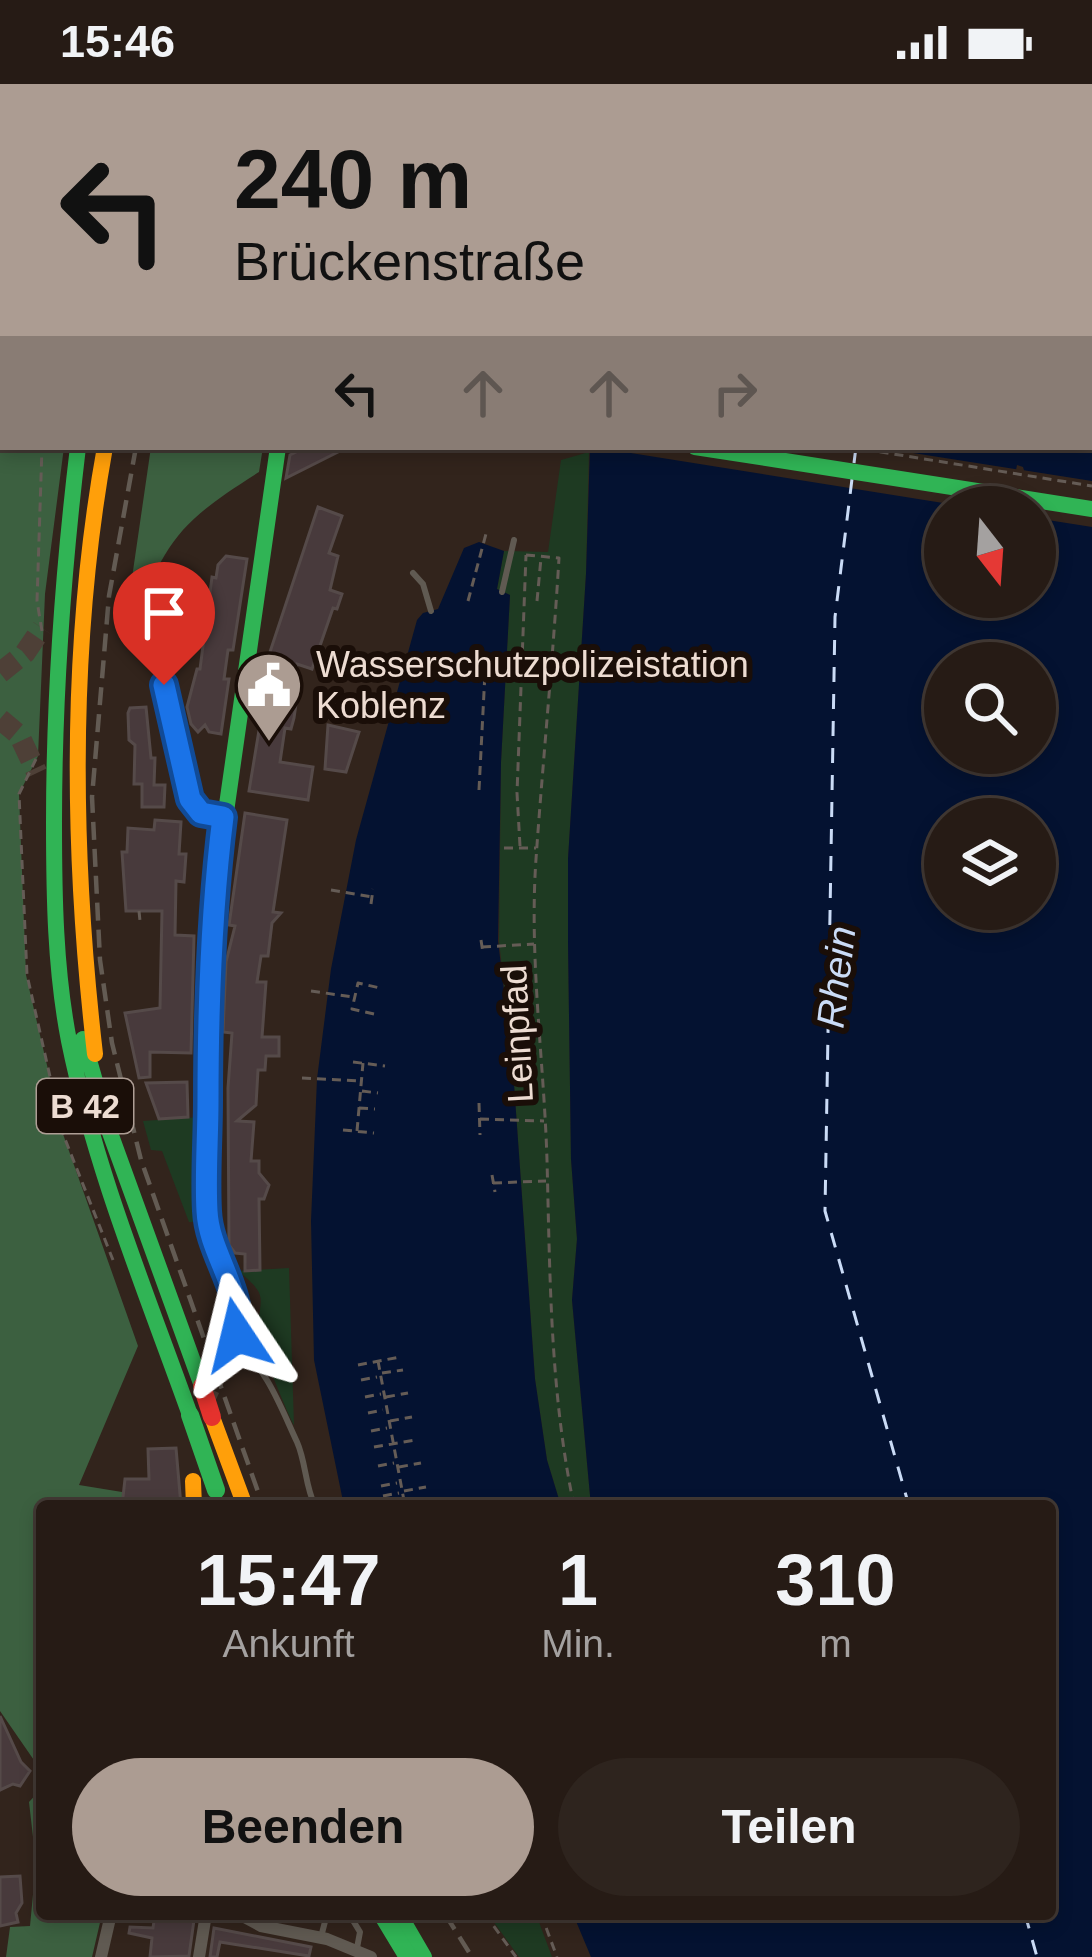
<!DOCTYPE html>
<html lang="de">
<head>
<meta charset="utf-8">
<style>
  body { margin:0; font-family:Helvetica,sans-serif; background:#2e241e; color:#f1f3f6; height:100vh; display:flex; flex-direction:column; font-size:45px; white-space:nowrap }
  * { box-sizing:border-box; margin:0 }
  p { font-size:39px; color:#a4a1a0 }
  .icon { flex:none; width:66px; height:66px; fill:none; stroke:currentColor; stroke-width:2; stroke-linecap:round; stroke-linejoin:round }
  .map { position:relative; flex:1; overflow:hidden }
  .details { position:absolute; left:36px; top:1416px; width:1020px; height:420px; display:flex; flex-direction:column; background:#261b15; border-radius:12px; box-shadow:0 6px 18px #0003,0 0 0 3px #423934 }
  .details>* { flex:none }
  .hud { position:absolute; left:0px; top:0px; width:1092px; height:366px; box-shadow:0 6px 18px #0003,0 0 0 3px #423934; background:#ac9c92; color:#111; overflow:hidden }
  .needle { width:78px; rotate:163deg }
  .tools { position:absolute; left:924px; top:402px; display:grid; gap:24px }
  .tools a { display:grid; place-items:center; width:132px; height:132px; border-radius:50%; background:#261b15; box-shadow:0 6px 18px #0003,0 0 0 3px #423934; font-size:60px }
  .pin { position:absolute; display:grid; place-items:center; width:102px; height:102px; color:#fff; margin:-123px -51px; border-radius:50% 50% 50% 0; rotate:-45deg; box-shadow:0 0 12px #0007 }
  .pin .icon { rotate:45deg }
  .me { position:absolute; width:132px; margin:-66px; rotate:350deg; stroke-linejoin:round; filter:drop-shadow(0 0 9px #0008) }
  .turn { display:flex; align-items:center; gap:42px; height:252px; padding:0 36px; font-size:54px }
  .turn .icon { width:156px; height:156px; stroke-width:2.5 }
  .turn b { display:block; font-size:84px; line-height:102px }
  .lanes { display:flex; align-items:center; height:114px; padding:0 36px; background:#0003; justify-content:center; gap:60px; direction:ltr }
  .lanes .off { opacity:.35 }
  .eta { display:flex; justify-content:space-evenly; align-items:center; height:204px; text-align:center }
  .eta b { font-size:72px; font-weight:700; line-height:84px }
  .action { display:flex; gap:24px; margin-top:auto; padding:24px 36px }
  .action a { flex:1; height:138px; border-radius:72px; background:#ac9c92; color:#111; font-size:48px; font-weight:700; line-height:138px; text-align:center }
  .action a+a { background:#2e241e; color:#f1f3f6 }
  .status { display:flex; justify-content:space-between; align-items:center; height:84px; padding:0 60px; background:#261b15; direction:ltr }
  .status svg { height:33px; fill:currentColor }
  .map>svg:first-child { display:block }
  .green { fill:#1e3a22 }
  .forest { fill:#3c6040 }
  .water { fill:#041231; fill-rule:evenodd }
  .pier { fill:#32241c }
  .lines { fill:none; stroke-linecap:round; stroke-linejoin:round }
  .ferry { stroke:#cadbf6; stroke-width:3; stroke-dasharray:15 12; stroke-linecap:butt }
  .building { fill:#483a3c; stroke:#554a49; stroke-width:3 }
  .secondary-tunnel { stroke:#4e4037; stroke-width:16; stroke-dasharray:16 8; stroke-linecap:butt }
  .highway-tunnel { stroke:#4e4037; stroke-width:21; stroke-dasharray:21 10; stroke-linecap:butt }
  .path { stroke:#655c56; stroke-width:3; stroke-dasharray:9 6; stroke-linecap:butt }
  .lane { stroke:#605a52; stroke-width:6 }
  .street { stroke:#605a52; stroke-width:12 }
  .fast { stroke:#30b455; stroke-width:16 }
  .slow { stroke:#ff9f0a; stroke-width:16 }
  .jam { stroke:#e5322d; stroke-width:16 }
  .rail { stroke:#635b53; stroke-width:4.5; stroke-dasharray:18 9; stroke-linecap:butt }
  .fast-bridge { stroke:#30b455; stroke-width:18 }
  .jam-bridge { stroke:#e5322d; stroke-width:18 }
  .route-casing { stroke:#114b97; stroke-width:30 }
  .route { stroke:#1a73e8; stroke-width:21 }
  .labels { text-anchor:middle; dominant-baseline:central; stroke-width:12; stroke-linejoin:round; paint-order:stroke }
  .shield { fill:#1a0e08; stroke:#ae9e95; stroke-width:3 }
  .shield-label { font-size:33px; font-weight:bold; fill:#eddcd2 }
  .poi-label { font-size:36px; fill:#eddcd2; stroke:#1a0e08; text-anchor:start }
  .street-label { font-size:36px; fill:#eddcd2; stroke:#1a0e08 }
  .water-label { font-size:39px; font-style:italic; fill:#cadbf6; stroke:#1a0e08 }
</style>
</head>
<body>
<div class="status"><b>15:46</b><svg viewBox="0 0 49 12"><path d="M0 12V9h3v3zM5 12V6h3v6zM10 12V3h3v9zM15 12V0h3v12zM26 1h20v11H26zM47 4h2v5h-2z"/></svg></div>
<div class="map">
<svg width="1092" height="1873" viewBox="0 0 1092 1873">
  <rect width="100%" height="100%" fill="#32241c"/>
  <path class="green" d="M589 368 586 490 568 775V857L571 1075 577 1155 572 1216 591 1422H561L547 1376 535 1295 512 972 499 857 501 678 510 511 497 505 504 467 548 468 561 376Z
    M199 1033 195 1132 197 1138H189L162 1067 151 1066 143 1037Z
    M289 1184 294 1341C287 1328 257 1256 258 1244 260 1212 269 1212 238 1187Z
    M488 1830H536L552 1873H519Z"/>
  <path class="forest" d="M0 0H103L3 3V363H64L45 510 38 672 19 710 26 891 63 1050 138 1262 79 1401 122 1408 123 1422H42V1682H38L0 1627Z
    M151 363H263L259 388C178 439 166 456 132 544L125 542Z
    M42 1704V1830H102L92 1873H6L10 1843 30 1842 36 1779 29 1718Z"/>
  <path class="water" d="M627 0H1092V1873H591L573 1830H1050V1422H591L572 1216 577 1155 571 1075 568 857V775L586 490 590 363H1089V3H626ZM1017 381 1023 383 1035 423V513H945V423H1009ZM945 579H1035V669H945ZM945 735H1035V825H945Z
    M479 458 504 467 497 505 510 511 501 678 498 857 512 972 535 1295 547 1376 561 1422H344L314 1276 311 1137 317 995 331 885 356 756 417 536 423 529 438 525 464 464Z"/>
  <path class="pier" d="M593 363H875L1092 397V443L1035 434V423H968Z"/>
  <g class="lines">
    <path class="ferry" d="M899 3V0
      M854 379 856 363
      M852 395 835 533 825 1127 909 1422
      M1025 1830 1037 1873"/>
  </g>
  <path class="building" d="M306 363H348L286 394 290 371Z
    M318 423 342 432 329 469 338 472 330 506 342 510 337 525 333 524 312 585 297 580 290 618 296 620 294 634 291 645 285 644 280 678 313 683 308 716 249 707 264 616H261L265 583Z
    M226 472 247 475 233 566H228L224 595H229L221 650 209 648 205 641 198 648 191 640 187 623 197 585H200L212 493 216 494 218 481Z
    M146 623 151 674H155L154 701H165L164 723H142V700H134L135 661 129 656 128 629 130 624Z
    M328 641 359 648 346 688 325 685Z
    M245 729 287 736 273 828 281 829 272 839 268 872H261L257 898H266L262 953H279V972H266L265 986H258L256 1021 237 1037 254 1038 251 1077H259V1089L269 1101 264 1115H259L260 1186 245 1187V1170L235 1169 229 1161 228 1004 232 949 223 948 226 878 235 842 229 841Z
    M155 736 181 738 179 770H186L184 798 176 797 175 851 194 852 191 969 150 968V993L139 994 125 929 160 924 162 827H126L122 768H127L128 744 154 746Z
    M187 998 188 1033 159 1035 146 999Z
    M176 1364 181 1422H122L125 1395H149L148 1365Z
    M0 1632 21 1678 30 1687 20 1702 13 1700 0 1706Z
    M20 1792 22 1819 16 1829 18 1838 0 1842V1793Z
    M155 1830H180V1834L194 1836 189 1872 150 1873 152 1854 129 1849 130 1843 153 1844Z
    M214 1844 311 1863 309 1872 220 1858 217 1873H210Z"/>
  <g class="lines">
    <path class="secondary-tunnel" d="M205 1320 227 1273"/>
    <path class="highway-tunnel" d="M0 321H3
      M0 589 25 569 42 544
      M0 635 19 651 37 689"/>
    <path class="path" d="M597 3V0
      M0 87 3 93
      M850 363 1092 402
      M526 471 559 474C553 575 543 675 536 775 529 875 544 977 547 1076 550 1192 550 1308 574 1422
      M468 517 487 446
      M537 517 541 474
      M42 547 37 517 42 363
      M487 584 520 585
      M36 675 19 710 27 891 63 1050 113 1176
      M479 706 486 569
      M520 762 517 709 526 471
      M504 764H536
      M331 806 372 813
      M371 820 373 805
      M139 827 140 837
      M481 856 483 869
      M482 863 534 860
      M311 907 353 913
      M374 930 352 925 358 899 380 904
      M353 978 385 982
      M302 994 360 997
      M362 1007 378 1009
      M479 1019 480 1051
      M359 1024 375 1025
      M480 1035 544 1037
      M343 1046 374 1049
      M357 1047 363 979
      M492 1091 495 1108
      M493 1099 546 1097
      M378 1277 405 1422
      M358 1281 400 1273
      M382 1289 403 1286
      M361 1296 377 1293
      M365 1313 381 1310
      M386 1313 408 1309
      M368 1329 383 1326
      M390 1337 412 1333
      M371 1347 387 1344
      M374 1363 416 1356
      M378 1382 394 1379
      M399 1383 421 1379
      M381 1402 397 1399
      M404 1407 426 1403
      M383 1412 399 1409
      M485 1830 516 1873
      M541 1830 557 1873"/>
    <path class="lane" d="M413 489 423 500 431 527
      M502 508 514 456
      M237 1261C267 1284 281 1324 297 1358 306 1378 305 1402 315 1422
      M349 1830 360 1848 357 1864
      M321 1853 327 1830"/>
    <path class="street" d="M158 509 157 567 190 715 201 729 223 733
      M239 1830 261 1842 327 1855 371 1873
      M101 1873 111 1830
      M199 1873 206 1830"/>
    <path class="fast" d="M409 0 411 3
      M442 3 443 0
      M78 363C63 488 54 612 54 738 54 811 55 885 69 957 95 1085 146 1208 190 1331
      M695 363 1092 425
      M83 955 109 1046 202 1302
      M227 1273 237 1251 238 1228 207 1134 210 840 278 363
      M399 1830 424 1873"/>
    <path class="slow" d="M150 0V3
      M95 970C72 771 69 561 105 363
      M212 1333 245 1422
      M193 1397 194 1422"/>
    <path class="jam" d="M122 0V3"/>
    <path class="rail" d="M197 3V0
      M136 363 109 512 92 713 100 876 112 959 141 1076 263 1422
      M445 1830 472 1873"/>
    <path class="fast-bridge" d="M190 1331 216 1406
      M382 1830 408 1873"/>
    <path class="jam-bridge" d="M202 1302 212 1333"/>
  </g>
  <g class="lines">
    <defs>
      <path id="route" d="M164 601 190 715 201 729 223 733C211 828 208 921 208 1017 208 1054 205 1091 207 1127 209 1170 244 1206 237 1251"/>
    </defs>
    <use href="#route" class="route-casing"/>
    <use href="#route" class="route"/>
  </g>
  <defs>
    <symbol id="civic-pin" viewBox="-11 -11 22 30"><path d="M0 17L-7.5 6A9.5 9.5 0 1 1 7.5 6Z" fill="#ac9c92" stroke="#1a0e08"/><path d="M-.6-6.5H3V-4.5H.6V-3L4-1V1h2V6H-6V1h2V-1L-.6-3ZM-1.2 2.5V6h2.4V2.5Z" fill="#fff"/></symbol>
  </defs>
  <g fill-rule="evenodd">
    <use href="#civic-pin" x="231" y="563" width="76" height="104"/>
  </g>
  <g class="labels">
    <rect class="shield" x="37" y="995" width="96" height="54" rx="9"/>
    <g class="shield-label">
      <text x="85" y="1022">B 42</text>
    </g>
    <g class="poi-label">
      <text x="316" y="580">Wasserschutzpolizeistation<tspan x="316" dy="41">Koblenz</tspan></text>
    </g>
    <g class="street-label">
      <text transform="translate(517 950) rotate(-93)">Leinpfad</text>
    </g>
    <g class="water-label">
      <text transform="translate(836 893) rotate(-83)">Rhein</text>
    </g>
  </g>
</svg>
<div class="tools">
<a><svg class="needle" viewBox="-14 -14 28 28"><path d="M0-13l5 13h-10z" fill="#e53935"/><path d="M0 13l5-13h-10z" fill="#a4a1a0"/></svg></a>
<a><svg class="icon" aria-label="search" viewBox="0 0 24 24"><circle cx="10" cy="10" r="6"/><path d="M15 15l6 6"/></svg></a>
<a><svg class="icon" aria-label="layers" viewBox="0 0 24 24"><path d="M12 4l9 5-9 5-9-5zM3 14l9 5 9-5"/></svg></a>
</div>
<div class="pin" style="left:164px;top:601px;background:#d93025"><svg class="icon" aria-label="arrive" viewBox="0 0 24 24"><path d="M6 21V4h12l-3 4 3 4H6"/></svg></div>
<svg class="me" style="left:237px;top:1251px" viewBox="-20 -20 40 40"><path d="M0-17L14 15 0 8-14 15z" fill="#1a73e8" stroke="#fff" stroke-width="4"/></svg>
<div class="hud">
<div class="turn"><svg class="icon" aria-label="left" viewBox="0 0 24 24"><path d="M17 20v-9H6M10 6l-5 5 5 5"/></svg><div><b>240 m</b>Brückenstraße</div></div>
<div class="lanes"><svg class="icon" aria-label="left" viewBox="0 0 24 24"><path d="M17 20v-9H6M10 6l-5 5 5 5"/></svg><svg class="icon off" aria-label="ahead" viewBox="0 0 24 24"><path d="M12 20V5M6 11l6-6 6 6"/></svg><svg class="icon off" aria-label="ahead" viewBox="0 0 24 24"><path d="M12 20V5M6 11l6-6 6 6"/></svg><svg class="icon off" aria-label="right" viewBox="0 0 24 24"><path d="M7 20v-9h11M14 6l5 5-5 5"/></svg></div>
</div>
<section class="details">
<div class="eta">
<div><b>15:47</b><p>Ankunft</p></div>
<div><b>1</b><p>Min.</p></div>
<div><b>310</b><p>m</p></div>
</div>
<div class="action"><a>Beenden</a><a>Teilen</a></div>
</section>
</div>
</body>
</html>
